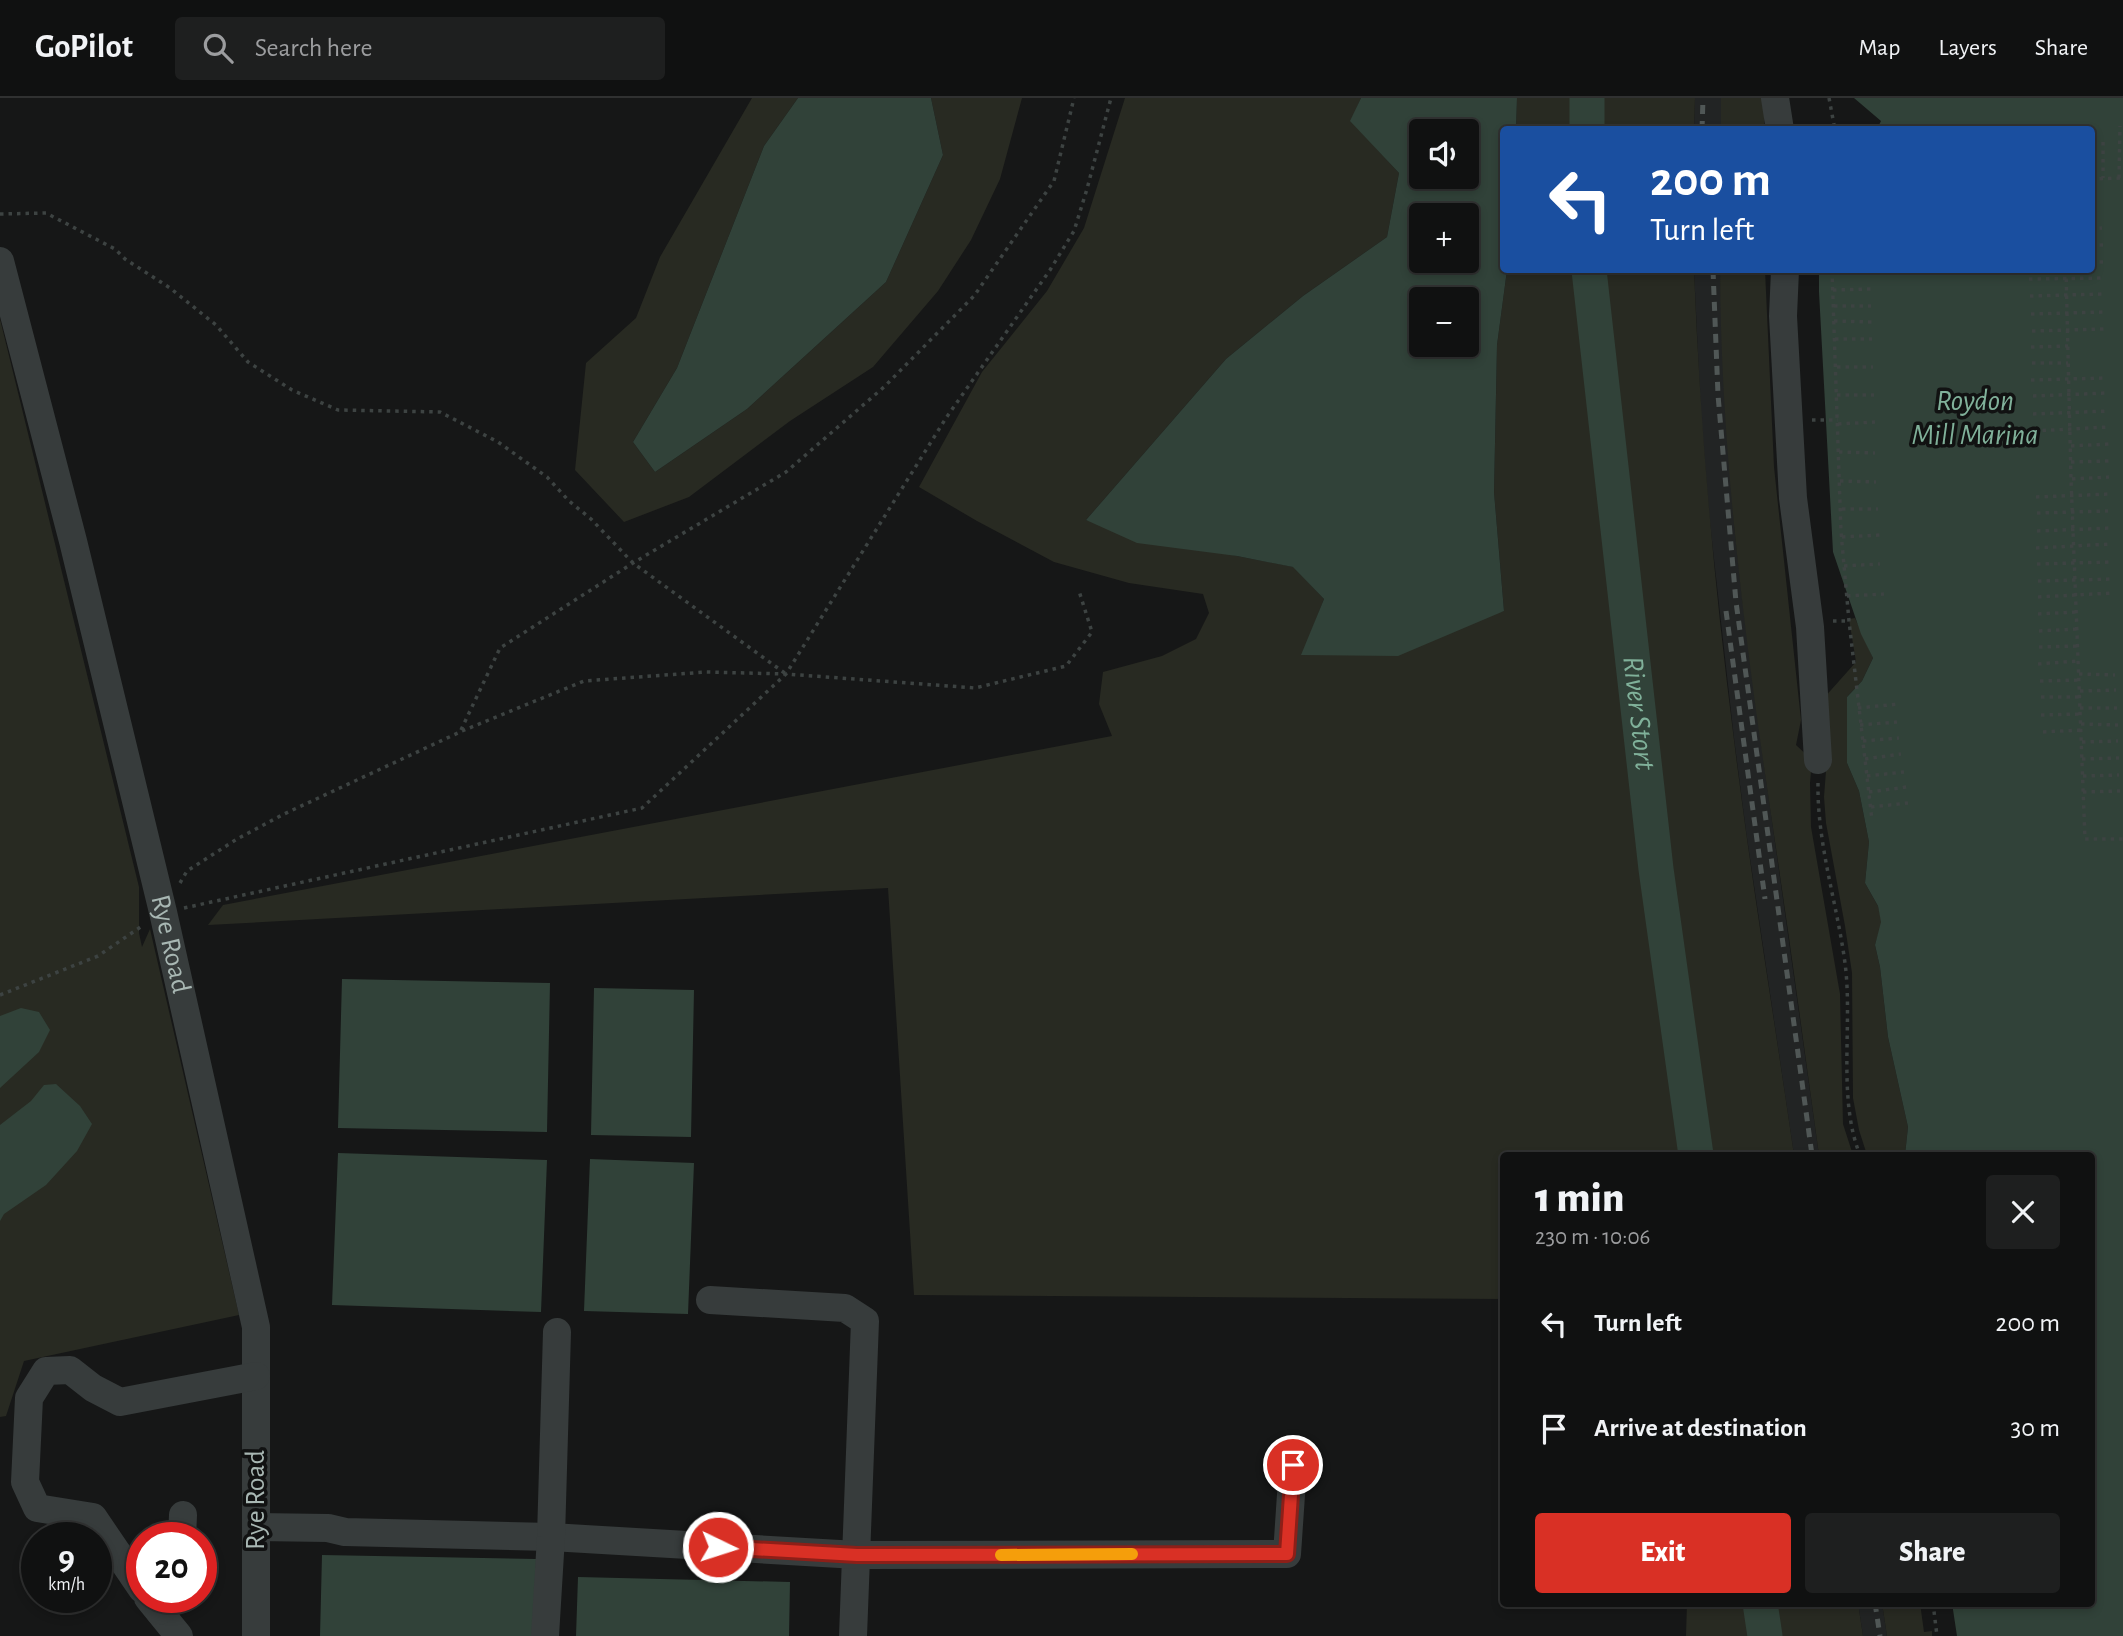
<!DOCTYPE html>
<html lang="en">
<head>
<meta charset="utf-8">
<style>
  body { margin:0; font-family:"Alegreya Sans",sans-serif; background:#1e1f1f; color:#f1f3f6; height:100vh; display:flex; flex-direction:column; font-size:26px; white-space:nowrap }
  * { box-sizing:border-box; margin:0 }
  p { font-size:23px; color:#9c9d9f }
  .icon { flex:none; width:38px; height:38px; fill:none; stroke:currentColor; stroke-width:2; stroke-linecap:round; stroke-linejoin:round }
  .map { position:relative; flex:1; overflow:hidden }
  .drawer { position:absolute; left:1500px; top:1054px; width:595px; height:455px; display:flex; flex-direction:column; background:#101111; border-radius:7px; box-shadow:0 4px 10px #0003,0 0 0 2px #303131 }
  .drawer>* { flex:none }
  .guide { position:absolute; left:1500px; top:28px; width:595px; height:147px; border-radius:7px; box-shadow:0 4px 10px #0003,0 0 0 2px #303131; background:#1a4fa0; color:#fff; overflow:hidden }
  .buttons { position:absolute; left:1409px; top:21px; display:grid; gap:14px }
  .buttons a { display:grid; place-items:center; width:70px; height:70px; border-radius:7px; background:#101111; box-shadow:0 4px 10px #0003,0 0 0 2px #303131; font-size:35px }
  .speed { position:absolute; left:21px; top:1424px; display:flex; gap:14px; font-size:35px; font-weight:700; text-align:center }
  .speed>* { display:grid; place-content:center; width:91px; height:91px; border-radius:50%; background:#101111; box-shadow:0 4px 10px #0003,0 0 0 2px #303131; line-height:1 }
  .speed small { font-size:18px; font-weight:400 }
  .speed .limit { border:10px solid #d22; background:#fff; color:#111 }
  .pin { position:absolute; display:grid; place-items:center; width:60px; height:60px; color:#fff; margin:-30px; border:4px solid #fff; border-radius:50%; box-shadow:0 2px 7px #0007 }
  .me { position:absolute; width:77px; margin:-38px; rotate:94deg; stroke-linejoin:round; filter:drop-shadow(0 0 5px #0008) }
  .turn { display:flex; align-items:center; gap:24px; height:147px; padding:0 35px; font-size:32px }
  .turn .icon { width:91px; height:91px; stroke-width:2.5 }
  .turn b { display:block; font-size:49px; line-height:60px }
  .round { display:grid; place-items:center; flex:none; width:74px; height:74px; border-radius:7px; background:#1e1f1f }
  .overview { display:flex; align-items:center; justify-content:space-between; height:119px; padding:0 35px }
  h1 { font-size:42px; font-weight:800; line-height:52px }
  .button { display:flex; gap:14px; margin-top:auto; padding:14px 35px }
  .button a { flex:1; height:80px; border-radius:7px; background:#d93025; color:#fff; font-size:28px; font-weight:800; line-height:80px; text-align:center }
  .button a+a { background:#1e1f1f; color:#f1f3f6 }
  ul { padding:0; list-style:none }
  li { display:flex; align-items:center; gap:21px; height:105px; padding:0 35px }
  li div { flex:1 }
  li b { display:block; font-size:26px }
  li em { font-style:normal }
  header { display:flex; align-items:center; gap:42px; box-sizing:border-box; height:98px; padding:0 35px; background:#101111; border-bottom:2px solid #303131 }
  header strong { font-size:33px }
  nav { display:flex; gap:38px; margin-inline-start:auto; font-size:24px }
  .search { width:490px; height:63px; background:#1e1f1f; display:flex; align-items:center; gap:18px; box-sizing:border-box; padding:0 24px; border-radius:7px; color:#9c9d9f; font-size:26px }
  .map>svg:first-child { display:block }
  .built { fill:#222424 }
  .green { fill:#282a22 }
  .water { fill:#314239; fill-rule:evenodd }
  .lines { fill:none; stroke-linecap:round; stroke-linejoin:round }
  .river { stroke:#314239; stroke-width:35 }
  .path { stroke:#3d4342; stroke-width:3.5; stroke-dasharray:3.5 5; stroke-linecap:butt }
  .minor { stroke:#373c3c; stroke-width:28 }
  .rail { stroke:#505756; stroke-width:5; stroke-dasharray:9 7; stroke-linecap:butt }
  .route-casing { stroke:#8d1f18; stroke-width:18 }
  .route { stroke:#d93025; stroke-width:12 }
  .slow { stroke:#f59e0b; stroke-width:12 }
  .labels { text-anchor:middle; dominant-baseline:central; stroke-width:7; stroke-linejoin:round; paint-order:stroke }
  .street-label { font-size:28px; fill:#a8b7b3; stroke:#111212 }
  .water-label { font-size:30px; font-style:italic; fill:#80b19a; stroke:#111212 }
</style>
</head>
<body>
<header>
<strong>GoPilot</strong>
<div class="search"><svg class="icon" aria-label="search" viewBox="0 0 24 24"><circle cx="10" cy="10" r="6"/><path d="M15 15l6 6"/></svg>Search here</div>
<nav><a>Map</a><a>Layers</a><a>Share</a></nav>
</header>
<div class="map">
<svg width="2123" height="1538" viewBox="0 0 2123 1538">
  <rect width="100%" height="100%" fill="#161717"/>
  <path class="built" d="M1695 0H1721V31L1694 32Z
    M1694 172H1720L1724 278 1735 435 1743 506 1764 666 1819 1057H1794L1746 733 1734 640 1709 416 1701 318Z
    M1858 1505H1882L1887 1538H1863Z"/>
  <path class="green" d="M752 0H798L764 48 677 270 633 344 655 374 747 311 886 184 943 57 931 0H1022L1000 81 971 142 938 193 873 269 790 323 689 399 624 424 575 372 586 265 636 220 660 159Z
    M1125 0H1361L1351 23 1399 75 1387 139 1303 198 1226 261 1086 422 1237 458 1294 469 1324 501 1302 557 1504 513 1494 394 1497 247 1507 172H1694C1700 329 1714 486 1734 642 1751 781 1774 919 1794 1057H1503V1201L914 1197 888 790 208 827 223 807 1112 638 1099 606 1103 574 1162 558 1196 541 1209 515 1203 496 1129 485 1054 464 977 423 919 389 982 274 1047 193 1084 130Z
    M1517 0H1695L1694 31 1516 32Z
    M1721 0H1765L1764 31 1721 32Z
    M1720 172H1765L1774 369 1801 622 1796 647 1812 662 1810 685 1811 729 1840 896 1843 1026 1853 1057H1819C1805 957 1792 857 1777 757 1748 564 1721 368 1720 172Z
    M0 221 139 789V835L142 849 150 831 239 1217 24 1263 6 1318 0 1319Z
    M1855 520 1873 560 1862 583 1847 599V665L1859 693 1869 744 1865 785 1878 808 1882 824 1875 847 1880 869 1888 939 1908 1029 1905 1057H1867L1859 1032 1853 1000 1852 875 1845 828 1826 725 1824 699 1827 660 1823 601 1856 564 1849 521Z
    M1687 1505H1858L1863 1538H1686Z
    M1882 1505H1920L1924 1534 1932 1533V1538H1887Z"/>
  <path class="water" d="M798 0H931L943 57 886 184 747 311 655 374 633 344 677 270 764 48Z
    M1361 0H1517L1516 31 1503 32V172H1507L1497 247 1494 394 1504 513 1398 558 1301 557 1324 501 1293 469 1237 458 1137 445 1086 422 1226 261 1303 198 1387 139 1399 75 1350 23ZM1421 33H1466V79H1421ZM1421 117H1466V163H1421ZM1421 201H1466V247H1421Z
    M1854 0H2123V1538H1957L1952 1505H2091V1057H1905L1908 1029 1888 939 1880 869 1875 847 1881 824 1878 808 1865 785 1869 744 1859 693 1847 665V599L1862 583 1873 560 1861 536 1833 454 1819 194V172H2091V32L1877 31 1881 23Z
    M342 881 550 885 547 1034 338 1030Z
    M594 890 694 892 691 1039 591 1037Z
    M21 910 39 914 50 932 39 954 0 990V918Z
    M56 986 80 1008 92 1026 77 1053 46 1087 4 1116 0 1123V1027L31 1003 44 987Z
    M338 1055 547 1062 541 1214 332 1207Z
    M590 1061 694 1065 688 1216 584 1213Z
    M322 1457 536 1461 535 1538H320Z
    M578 1479 790 1484 789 1538H576Z"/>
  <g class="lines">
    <g class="river">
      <path d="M1587 32V0"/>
      <path id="s1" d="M1589 172 1656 771 1696 1057"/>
      <path d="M1760 1505 1765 1538"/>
    </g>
    <path class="path" d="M1829 0 1835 32
      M2103 44V80
      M2119 80 2120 28
      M2091 81 2123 80
      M0 116 46 115 115 151 125 161 170 190 216 227 248 264 292 292 338 312 440 314 498 344 547 379 569 403 591 421 633 465 786 576
      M2091 131 2102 130
      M2091 147H2105
      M2091 164H2104
      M1832 172 1841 434 1849 523 1872 722
      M2066 172 2071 381 2085 741H2123
      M1832 175 1870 174
      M2029 181 2105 180
      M1833 192 1871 191
      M2030 198 2104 196
      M1834 208H1871
      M2031 216 2104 214
      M1834 223 1872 224
      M2032 233 2104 231
      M1835 241H1872
      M2031 249 2068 248
      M2032 265H2068
      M1837 269H1873
      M2031 282 2106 280
      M1837 297H1874
      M2033 298 2107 295
      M2033 316 2108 313
      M1812 322H1838
      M1838 326 1875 324
      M2034 333 2108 329
      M2071 348 2109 346
      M1839 354 1875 355
      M2071 364 2109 363
      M2072 381 2109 379
      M1840 383 1876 384
      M2036 399 2110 396
      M1842 411H1878
      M2037 415 2108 413
      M2037 433 2111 430
      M1842 439 1880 437
      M2036 450 2111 446
      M2037 466 2111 464
      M1844 468 1880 466
      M2038 483 2114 481
      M1847 498 1884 496
      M2038 499 2113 495
      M2038 516 2076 514
      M1833 523H1849
      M2039 533 2077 531
      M2039 549 2078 548
      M2038 566 2078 563
      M2079 576 2115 577
      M2040 583 2079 582
      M2080 593 2116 592
      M2041 599H2079
      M1858 610 1899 606
      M2080 610H2117
      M2041 617 2080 616
      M2081 626 2118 627
      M1860 627 1897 624
      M462 633 584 583 706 574 786 576 975 590 1066 568 1092 534 1079 493
      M2043 634 2081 632
      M1863 643 1899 640
      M2082 644 2118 643
      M1865 661 1901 656
      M2082 661 2119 660
      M1867 678 1904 674
      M2083 678 2119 677
      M1818 685C1817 746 1837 805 1845 865 1853 926 1837 1000 1860 1057
      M1869 694 1907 689
      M2083 694 2120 693
      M1871 709 1908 705
      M180 785 187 773 237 741 284 716 460 634 500 550 633 465 786 374 884 289 974 198 1054 83 1074 0
      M184 810 642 710 786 576 946 320 1050 172 1074 133 1087 91 1111 0
      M0 897 98 858 142 828
      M1933 1505 1937 1538"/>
    <g class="minor">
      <path d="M1775 0 1780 32"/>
      <path id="s2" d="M0 163 73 443 163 814 256 1229V1538"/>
      <path d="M1785 172 1783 218 1793 400 1810 529 1818 662"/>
      <path d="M710 1202 845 1210 865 1223 853 1538"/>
      <path d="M256 1429 328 1430 345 1434 551 1439 857 1457 1287 1456 1293 1367"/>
      <path d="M182 1440 183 1417"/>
      <path d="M142 1491 93 1419 37 1410 25 1384 29 1300 46 1273 70 1272 93 1290 120 1304 256 1278"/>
      <path d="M148 1500 179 1538"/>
      <path d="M159 1513 179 1500"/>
      <path d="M545 1538 551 1439 557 1234"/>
    </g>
    <path class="rail" d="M1702 32 1703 0
      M1713 172 1718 297 1736 504 1812 1057
      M1726 513 1765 801
      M1875 1505 1880 1538"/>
  </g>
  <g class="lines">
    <defs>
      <path id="route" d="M718 1449 857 1457 1287 1456 1293 1367"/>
    </defs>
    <use href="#route" class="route-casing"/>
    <use href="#route" class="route"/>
    <path class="slow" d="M1001 1457 1132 1456"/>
  </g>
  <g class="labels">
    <g class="street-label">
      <text stroke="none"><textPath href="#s2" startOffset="704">Rye Road</textPath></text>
      <text transform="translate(256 1402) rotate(-90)">Rye Road</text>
    </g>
    <g class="water-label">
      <text x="1975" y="303">Roydon<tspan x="1975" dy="34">Mill Marina</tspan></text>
      <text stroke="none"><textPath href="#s1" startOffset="446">River Stort</textPath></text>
    </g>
  </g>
</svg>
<div class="buttons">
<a><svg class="icon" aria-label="sound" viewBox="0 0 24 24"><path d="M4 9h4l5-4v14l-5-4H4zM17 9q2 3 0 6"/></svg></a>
<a>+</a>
<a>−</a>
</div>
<div class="speed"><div>9<small>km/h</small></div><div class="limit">20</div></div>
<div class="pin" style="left:1293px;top:1367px;background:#d93025"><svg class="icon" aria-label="arrive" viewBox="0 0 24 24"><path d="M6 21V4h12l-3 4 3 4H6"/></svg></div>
<svg class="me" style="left:718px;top:1449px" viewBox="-20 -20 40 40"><circle r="17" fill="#d93025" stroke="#fff" stroke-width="3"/><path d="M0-11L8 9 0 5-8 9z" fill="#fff"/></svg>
<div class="guide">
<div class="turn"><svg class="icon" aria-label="left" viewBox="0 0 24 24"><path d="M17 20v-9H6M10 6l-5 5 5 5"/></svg><div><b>200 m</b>Turn left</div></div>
</div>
<section class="drawer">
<div class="overview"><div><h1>1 min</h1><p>230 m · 10:06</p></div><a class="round"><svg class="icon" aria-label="close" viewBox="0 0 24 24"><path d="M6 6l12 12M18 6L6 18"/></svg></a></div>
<ul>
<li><svg class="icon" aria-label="left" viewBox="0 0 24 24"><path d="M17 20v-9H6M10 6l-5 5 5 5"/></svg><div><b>Turn left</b></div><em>200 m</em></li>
<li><svg class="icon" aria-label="arrive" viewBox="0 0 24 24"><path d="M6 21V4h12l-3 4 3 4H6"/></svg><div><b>Arrive at destination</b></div><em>30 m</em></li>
</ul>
<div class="button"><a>Exit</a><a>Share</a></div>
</section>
</div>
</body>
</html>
